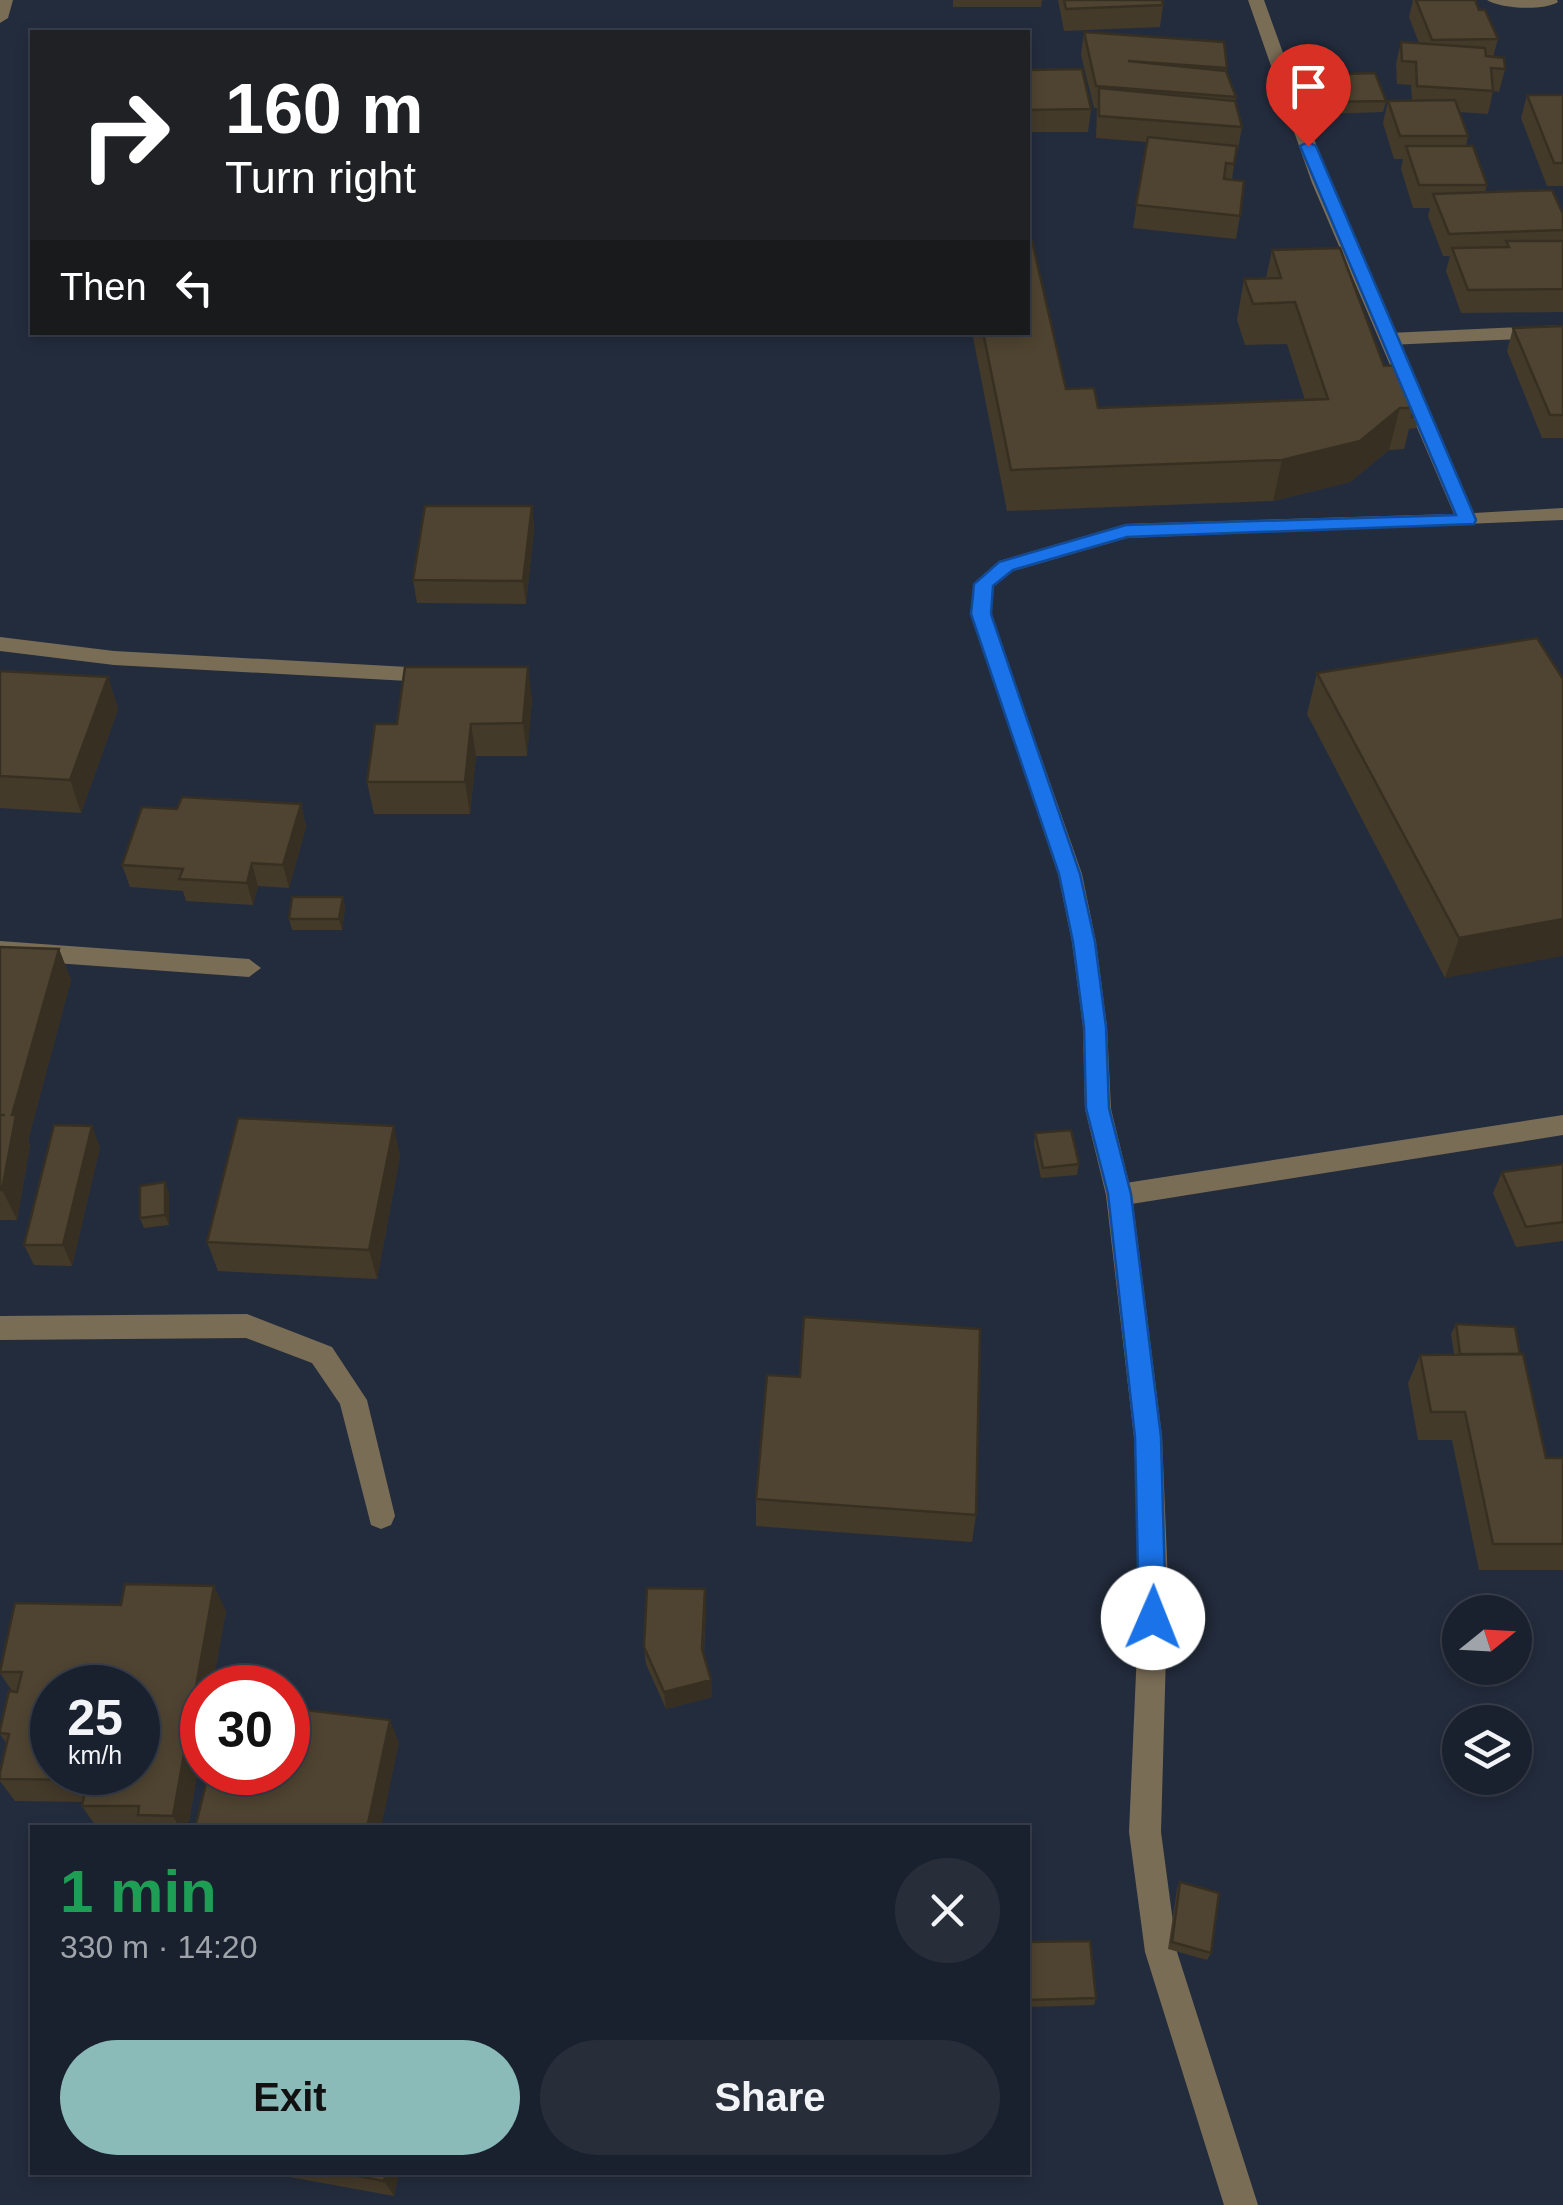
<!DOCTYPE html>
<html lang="en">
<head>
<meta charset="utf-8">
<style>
  body { margin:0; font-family:Helvetica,sans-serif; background:#272e3a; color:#f1f3f6; height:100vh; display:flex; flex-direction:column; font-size:38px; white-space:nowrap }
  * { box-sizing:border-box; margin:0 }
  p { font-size:32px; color:#9fa3aa }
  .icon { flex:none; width:55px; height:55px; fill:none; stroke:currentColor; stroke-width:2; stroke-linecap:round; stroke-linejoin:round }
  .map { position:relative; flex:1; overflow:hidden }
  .details { position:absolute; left:30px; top:1825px; width:1000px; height:350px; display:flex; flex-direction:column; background:#1a212e; border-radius:0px; box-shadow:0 5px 15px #0003,0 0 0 2px #383e4a }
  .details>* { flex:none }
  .banner { position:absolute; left:30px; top:30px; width:1000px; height:305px; border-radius:0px; box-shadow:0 5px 15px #0003,0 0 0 2px #383e4a; background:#202124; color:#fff; overflow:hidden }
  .needle { width:65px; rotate:72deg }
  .fabs { position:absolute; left:1442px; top:1595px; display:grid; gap:20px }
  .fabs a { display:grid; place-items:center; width:90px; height:90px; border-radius:50%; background:#1a212e; box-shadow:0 5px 15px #0003,0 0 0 2px #383e4a; font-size:50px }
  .speed { position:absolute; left:30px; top:1665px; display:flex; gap:20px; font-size:50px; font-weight:700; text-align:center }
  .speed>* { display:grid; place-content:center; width:130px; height:130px; border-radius:50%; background:#1a212e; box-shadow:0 5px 15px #0003,0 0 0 2px #383e4a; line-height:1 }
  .speed small { font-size:25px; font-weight:400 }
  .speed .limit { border:15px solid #d22; background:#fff; color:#111 }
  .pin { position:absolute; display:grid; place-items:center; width:85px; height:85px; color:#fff; margin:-102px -42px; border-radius:50% 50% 50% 0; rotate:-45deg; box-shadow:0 0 10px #0007 }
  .pin .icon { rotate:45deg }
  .me { position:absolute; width:110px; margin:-55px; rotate:1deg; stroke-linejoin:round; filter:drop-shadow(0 0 8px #0008) }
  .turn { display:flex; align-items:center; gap:35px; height:210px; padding:0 30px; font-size:45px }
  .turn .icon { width:130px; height:130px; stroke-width:2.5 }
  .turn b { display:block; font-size:70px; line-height:85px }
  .then { display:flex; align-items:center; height:95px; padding:0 30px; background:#0003; gap:20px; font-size:38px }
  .round { display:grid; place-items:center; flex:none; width:105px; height:105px; border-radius:52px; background:#272e3a }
  .summary { display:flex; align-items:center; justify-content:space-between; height:170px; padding:0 30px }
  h1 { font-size:60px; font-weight:800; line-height:75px; color:#1e9e55 }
  .action { display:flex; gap:20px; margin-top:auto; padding:20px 30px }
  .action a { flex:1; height:115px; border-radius:60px; background:#8bbbb9; color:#111; font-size:40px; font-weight:800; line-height:115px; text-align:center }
  .action a+a { background:#272e3a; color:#f1f3f6 }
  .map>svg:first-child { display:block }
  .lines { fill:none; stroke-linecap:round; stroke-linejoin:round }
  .service { fill:#7a6d56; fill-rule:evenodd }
  .minor { fill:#7a6d56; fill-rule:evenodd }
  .wall { fill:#443a2a }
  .shaded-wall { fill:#373022 }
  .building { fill:#4f4431; stroke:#373022; stroke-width:2.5; fill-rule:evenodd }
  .route { fill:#1a73e8; stroke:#114b97; stroke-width:2.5 }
</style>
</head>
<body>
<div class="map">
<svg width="1563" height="2205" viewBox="0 0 1563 2205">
  <rect width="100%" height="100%" fill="#232c3d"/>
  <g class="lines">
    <path class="service" d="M1487 0H1557L1558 2C1544 11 1501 9 1487 0Z
      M1563 325V337L1389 345 1380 339 1389 333Z
      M0 637 114 651 408 667 419 674 408 681 114 665 0 651Z
      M1563 1115V1135L1119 1206 1110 1202 1106 1195 1110 1188 1119 1184Z
      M247 1314 332 1347 367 1400 395 1516 391 1525 381 1529 371 1525 340 1404 312 1363 246 1338 0 1340V1316Z"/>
    <path class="minor" d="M0 0H13L8 18 0 23Z
      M1248 0H1264L1330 183 1474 513 1563 508V520L1127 538 1013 571 994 586 991 614 1082 874 1096 942 1107 1027 1111 1109 1132 1195 1162 1437 1168 1583 1161 1832 1177 1952 1258 2205H1224L1145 1952 1129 1832 1140 1583 1134 1437 1106 1195 1085 1109 1083 1027 1072 942 1058 874 971 614 974 583 999 561 1126 524 1454 514 1312 183Z
      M0 941 249 959 261 968 249 977 0 959Z"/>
  </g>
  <path class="wall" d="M953 0H1042L1041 7H953Z
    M1058 0H1162L1163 5 1160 27 1064 31Z
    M1413 0H1475L1479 10 1498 39 1493 57 1505 69 1499 92 1493 91 1488 114 1459 112 1468 136 1466 146 1487 185 1485 192 1563 214V312L1461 313 1446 271 1450 256H1443L1428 216 1430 208H1413L1401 169 1403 159H1394L1383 123 1388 101H1412L1411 85 1397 84 1396 64 1401 42 1419 43 1409 17Z
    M1084 32 1227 68 1226 72 1236 97 1235 101 1242 127 1238 150 1236 149 1232 180 1240 216 1236 239 1133 228 1147 142 1096 138 1097 108H1094L1081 55Z
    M1028 70 1091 109 1088 132H1028Z
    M1318 75 1386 101 1383 112 1325 114 1316 86Z
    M1527 95H1563V186H1547L1521 118Z
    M1272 250 1384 366 1414 406 1419 416 1416 428 1409 429 1404 449 1389 450 1350 482 1273 501 1007 511 972 332H1028L1066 389 1098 408 1305 400 1287 344 1245 345 1237 320 1244 279 1266 278Z
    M1563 326V438H1542L1507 351 1513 328Z
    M532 506 534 529 526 604 417 603 413 580Z
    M0 671 108 677 118 709 81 813 0 808Z
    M1317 673 1563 679 1445 978 1307 714Z
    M532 699 527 756H476L470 814H374L367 782 397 724Z
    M301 804 306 827 289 888 258 886 253 905 186 901 183 891 130 887 122 865 177 809Z
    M343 897 345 908 342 930H292L289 919Z
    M0 947 59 949 71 980 28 1140 30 1145 17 1220H0Z
    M1035 1133 1079 1164 1077 1175 1041 1178 1034 1144Z
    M100 1147 72 1266 34 1265 24 1245Z
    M400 1156 377 1279 218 1271 207 1242Z
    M1563 1164V1241L1516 1247 1493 1193 1502 1172Z
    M169 1192V1225L144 1228 140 1218Z
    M1456 1324 1520 1354 1546 1458H1563V1570H1479L1452 1440H1418L1408 1383 1420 1355 1454 1354 1451 1334Z
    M756 1499 976 1515 972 1542 756 1526Z
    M706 1607 704 1655 711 1680 712 1697 666 1709 646 1664 644 1647Z
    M226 1611 212 1688H202V1745L188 1828H97L82 1806 83 1802 15 1801 0 1781V1772L7 1744 0 1734V1730L12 1691 0 1673V1668Z
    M1180 1882 1211 1953 1207 1960 1168 1949 1177 1889Z
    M1028 1942 1096 1998 1094 2005 1028 2007Z
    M262 2172H399L394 2196Z"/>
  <path class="shaded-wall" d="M1400 408 1389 450 1350 482 1273 501 1282 460Z
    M532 506 534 529 526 604 523 581Z
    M528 667 532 699 527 756 523 723Z
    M108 677 118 709 81 813 70 780Z
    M471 724 476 756 470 814 465 782Z
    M301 804 306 827 289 888 283 865Z
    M252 863 258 886 253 905 247 883Z
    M343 897 345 908 342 930 339 919Z
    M1563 919V956L1445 978 1459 938Z
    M59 949 71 980 28 1140 30 1145 17 1220 2 1190 12 1115Z
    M92 1126 100 1147 72 1266 63 1245Z
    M394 1126 400 1156 377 1279 369 1250Z
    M165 1182 169 1192V1225L165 1215Z
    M214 1586 226 1611 212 1688H202V1745L188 1828H180L173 1816Z
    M705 1589 706 1607 703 1666 702 1649Z
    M711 1680 712 1697 666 1709 664 1692Z
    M390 1720 399 1743 381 1828H367Z
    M386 2172H399L394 2196 384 2181Z"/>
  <path class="building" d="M1064 0H1162L1163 5 1066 9Z
    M1416 0H1475L1479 10H1485L1498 39 1432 40Z
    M1084 32 1224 42 1227 68 1128 61 1226 71 1236 97 1096 86Z
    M1401 42 1485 48 1486 56 1504 58 1505 69 1491 68 1493 91 1417 86 1416 62 1402 61Z
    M1082 69 1091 109 1028 110V70Z
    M1375 73 1386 101 1328 102 1318 75Z
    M1099 88 1235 101 1242 127 1099 116Z
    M1527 95H1563V163H1554Z
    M1455 100 1468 136H1400L1388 101Z
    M1148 137 1237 146 1234 164 1226 163 1224 179 1244 181 1240 216 1136 205Z
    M1406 146H1473L1487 185H1419Z
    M1552 190 1563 214V230L1449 234 1433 194Z
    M1028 241H1032L1066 389 1094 388 1098 408 1328 399 1295 302 1253 304 1244 279 1281 278 1272 250 1340 248 1384 366 1399 365 1415 408H1400L1360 441 1282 460 1011 470 983 332H1028Z
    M1506 241H1563V289L1468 290 1452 248 1509 247Z
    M1563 326V415H1550L1513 328Z
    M1414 407 1419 416 1412 417Z
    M425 506H532L523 581 413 580Z
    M1537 638 1563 679V919L1459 938 1317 673Z
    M405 667H528L523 723 471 724 465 782H367L375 724H397Z
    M0 671 108 677 70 780 0 776Z
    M182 797 301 804 283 865 252 863 247 883 179 879 183 869 122 865 142 807 177 809Z
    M292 897H343L339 919H289Z
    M0 947 59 949 12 1115H16L2 1190H0V1115H5H0Z
    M238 1118 394 1126 369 1250 207 1242Z
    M54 1125 92 1126 63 1245H24Z
    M1071 1130 1079 1164 1043 1168 1035 1133Z
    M1563 1164V1222L1526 1227 1502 1172Z
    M165 1182V1215L140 1218V1186Z
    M804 1317 980 1329 976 1515 756 1499 767 1375 800 1377Z
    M1456 1324 1515 1327 1520 1354H1460Z
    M1523 1354 1546 1458H1563V1544H1493L1465 1412H1431L1420 1355Z
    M125 1584 214 1586 173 1816 138 1815 139 1806H82L87 1780 0 1779V1772L9 1734 0 1733V1730L9 1691 17 1692 22 1672H0L15 1603 121 1605ZM52 1688H138V1772H52Z
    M647 1588 705 1589 702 1649 711 1680 664 1692 644 1647Z
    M288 1708 390 1720 367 1828H195L209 1772H288Z
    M1180 1882 1219 1893 1211 1953 1172 1942Z
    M1090 1941 1096 1998 1028 2000V1942Z
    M337 2172H386L384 2181Z"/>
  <path class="route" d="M1308 142 1316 146 1476 520 1474 524 1127 537 1013 570 993 586 991 614 1080 874 1095 942 1106 1027 1109 1108 1131 1194 1161 1437 1166 1618 1162 1627 1153 1631 1143 1627 1139 1618 1135 1437 1108 1194 1086 1108 1084 1027 1073 942 1059 874 971 614 974 584 999 562 1126 525 1456 515 1300 146Z"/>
</svg>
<div class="fabs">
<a><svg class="needle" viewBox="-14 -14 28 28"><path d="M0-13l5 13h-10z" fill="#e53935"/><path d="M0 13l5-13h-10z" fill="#9fa3aa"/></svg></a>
<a><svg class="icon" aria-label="layers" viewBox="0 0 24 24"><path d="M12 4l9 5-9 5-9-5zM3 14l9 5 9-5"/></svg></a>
</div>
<div class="speed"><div>25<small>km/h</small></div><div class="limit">30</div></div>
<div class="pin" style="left:1308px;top:146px;background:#d93025"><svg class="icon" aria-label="arrive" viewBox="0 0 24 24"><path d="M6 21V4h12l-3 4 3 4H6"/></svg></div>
<svg class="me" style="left:1153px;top:1618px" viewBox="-20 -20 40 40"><circle r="19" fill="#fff"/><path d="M0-13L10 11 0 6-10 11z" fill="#1a73e8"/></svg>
<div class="banner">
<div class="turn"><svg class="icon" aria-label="right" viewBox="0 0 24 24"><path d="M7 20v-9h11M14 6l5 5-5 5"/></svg><div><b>160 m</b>Turn right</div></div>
<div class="then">Then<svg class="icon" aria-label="left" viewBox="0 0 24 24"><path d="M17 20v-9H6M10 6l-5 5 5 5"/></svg></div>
</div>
<section class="details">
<div class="summary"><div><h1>1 min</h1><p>330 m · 14:20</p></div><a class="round"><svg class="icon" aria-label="close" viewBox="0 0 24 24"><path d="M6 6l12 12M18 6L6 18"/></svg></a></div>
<div class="action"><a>Exit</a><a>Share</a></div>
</section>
</div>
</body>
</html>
